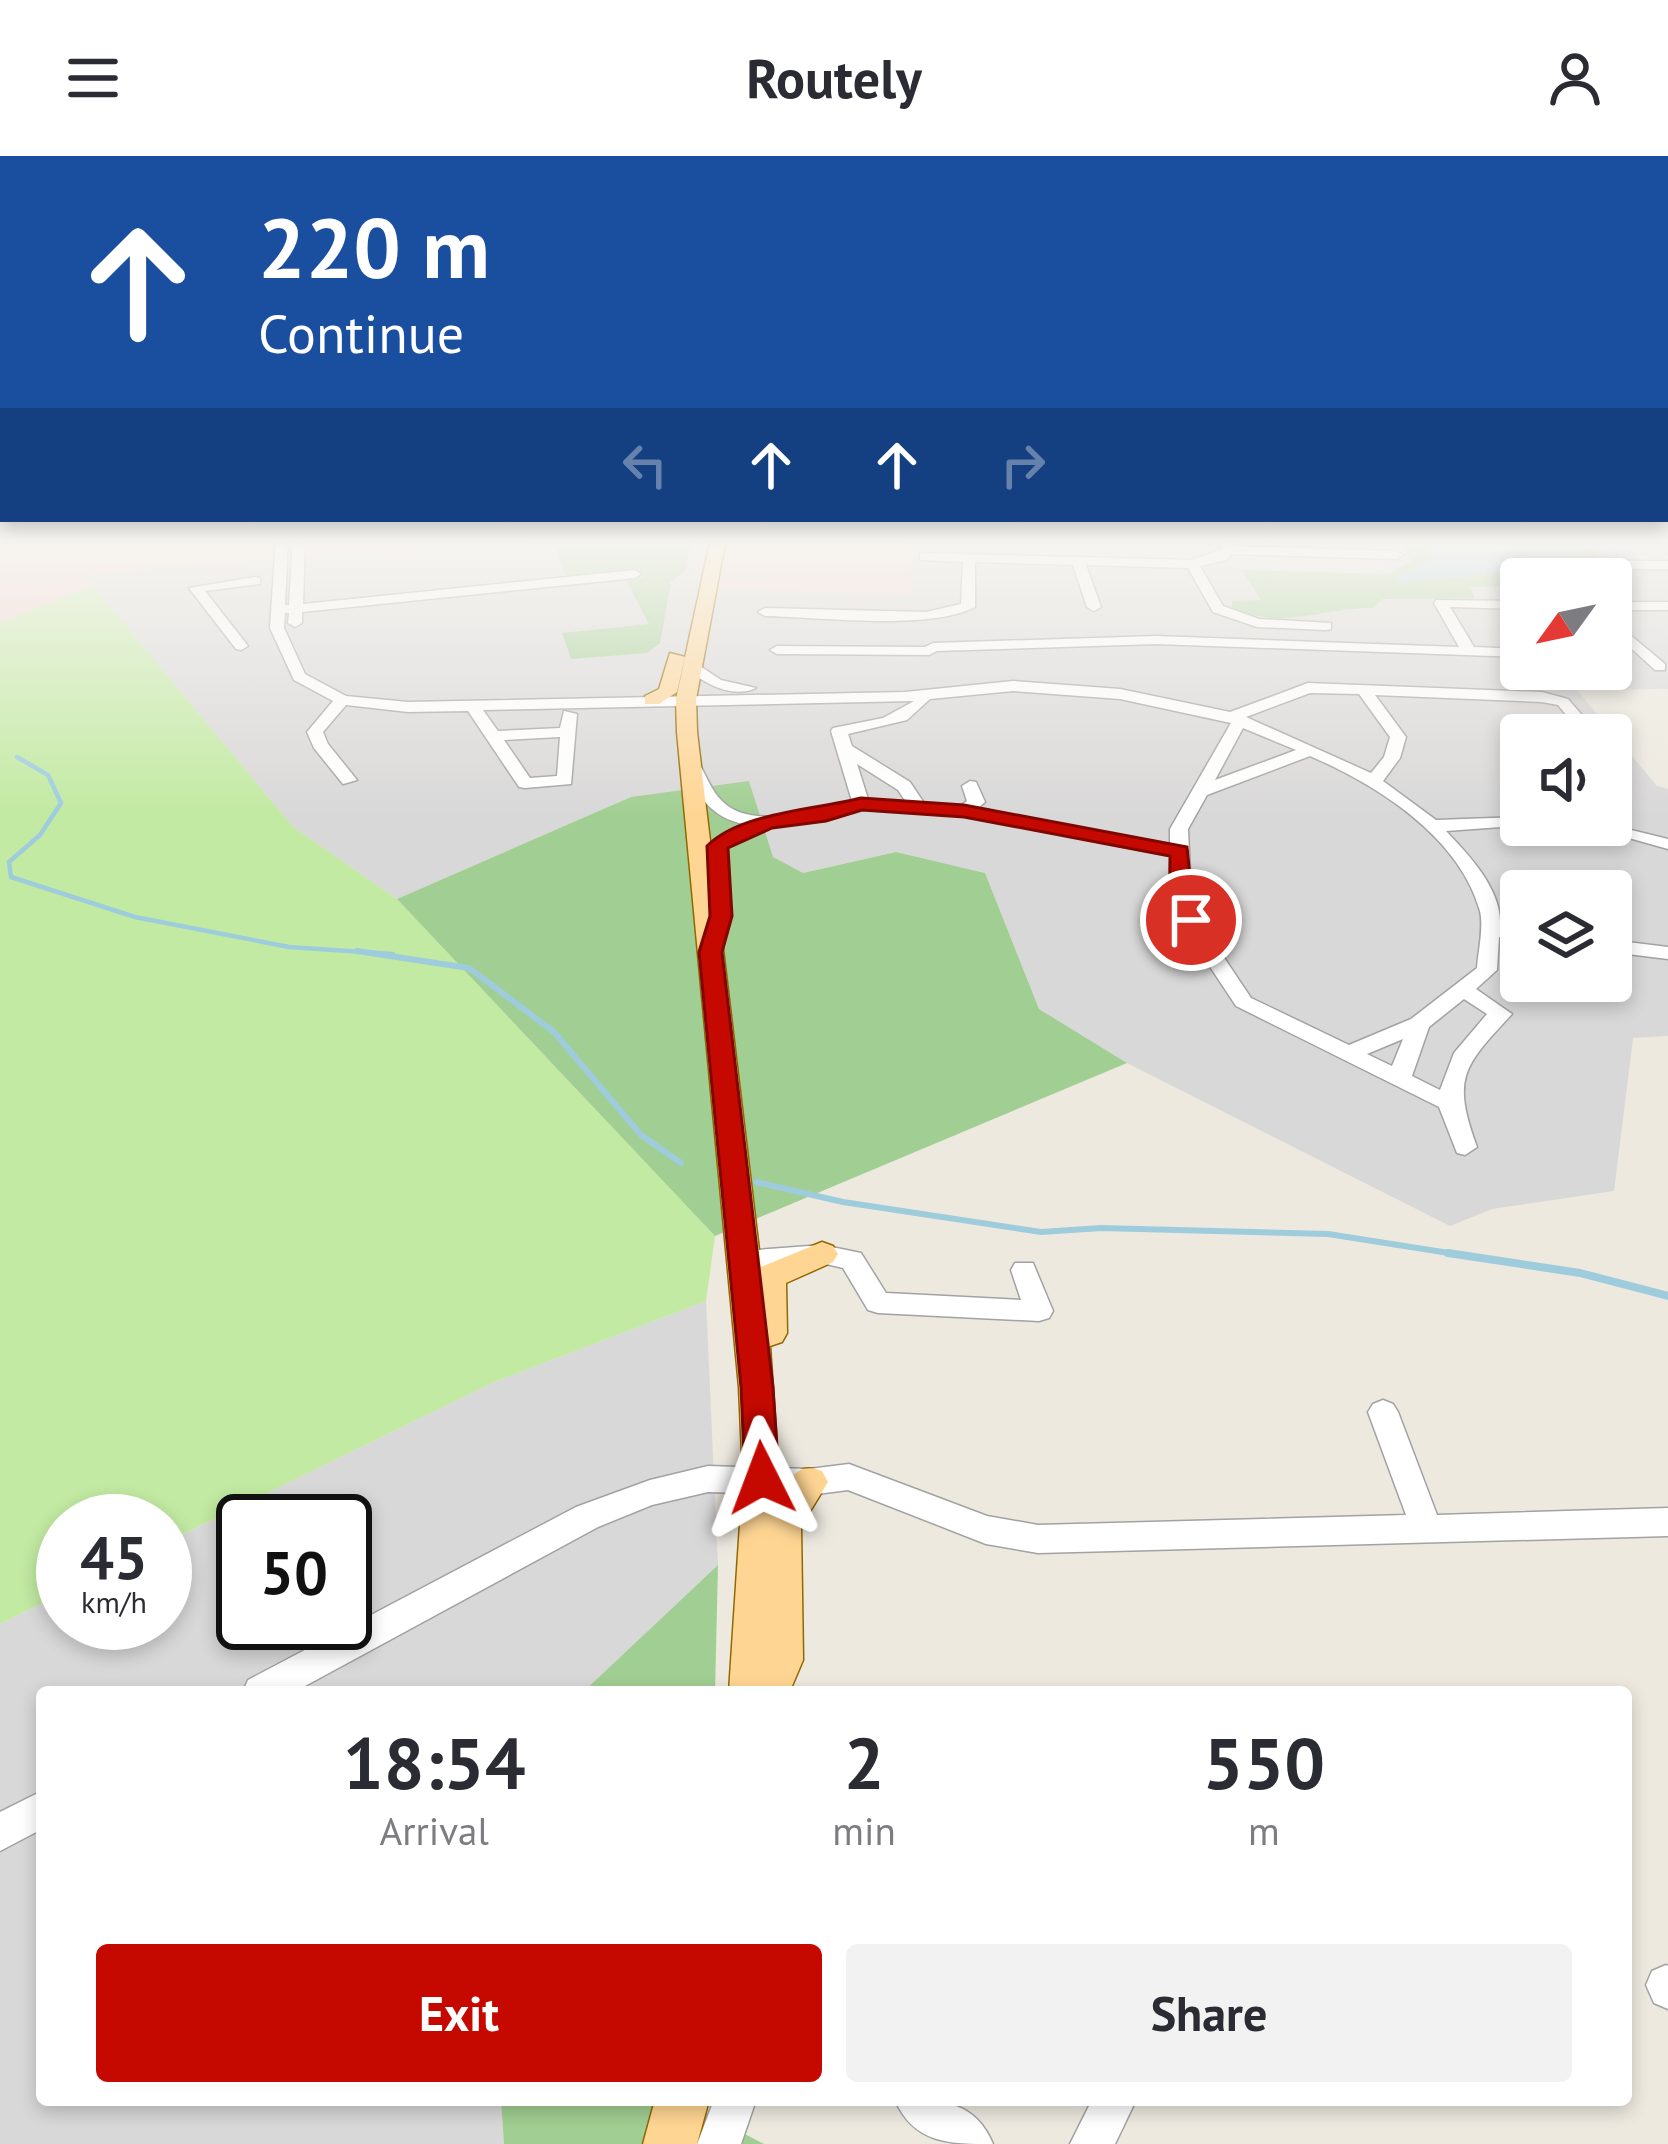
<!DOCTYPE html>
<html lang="en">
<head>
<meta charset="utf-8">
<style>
  body { margin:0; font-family:"PT Sans",sans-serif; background:#f2f2f3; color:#2b2b33; height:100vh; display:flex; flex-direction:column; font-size:45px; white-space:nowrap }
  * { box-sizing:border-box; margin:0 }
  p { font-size:39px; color:#7c7c81 }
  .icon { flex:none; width:66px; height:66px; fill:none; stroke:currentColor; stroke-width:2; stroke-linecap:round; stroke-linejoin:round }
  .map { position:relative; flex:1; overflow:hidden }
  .panel { position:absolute; left:36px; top:1530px; width:1596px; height:420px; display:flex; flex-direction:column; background:#fff; border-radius:12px; box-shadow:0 6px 18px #0003 }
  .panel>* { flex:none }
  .banner { position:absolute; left:0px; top:0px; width:1668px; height:366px; box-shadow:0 6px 18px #0003; background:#1a4fa0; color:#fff; overflow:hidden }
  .needle { width:78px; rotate:237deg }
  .tools { position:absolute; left:1500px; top:402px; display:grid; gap:24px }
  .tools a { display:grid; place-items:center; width:132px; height:132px; border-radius:12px; background:#fff; box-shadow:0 6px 18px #0003; font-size:60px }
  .speed { position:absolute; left:36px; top:1338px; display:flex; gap:24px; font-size:60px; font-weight:700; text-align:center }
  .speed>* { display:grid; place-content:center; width:156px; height:156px; border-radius:50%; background:#fff; box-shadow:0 6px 18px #0003; line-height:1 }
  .speed small { font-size:30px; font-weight:400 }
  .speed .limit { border:6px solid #111; border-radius:18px; background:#fff; color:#111 }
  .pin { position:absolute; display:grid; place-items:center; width:102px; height:102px; color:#fff; margin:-51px; border:6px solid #fff; border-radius:50%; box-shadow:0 3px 12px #0007 }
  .me { position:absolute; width:132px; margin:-66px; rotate:357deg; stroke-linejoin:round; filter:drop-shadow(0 0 9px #0008) }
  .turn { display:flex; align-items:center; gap:42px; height:252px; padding:0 60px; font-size:54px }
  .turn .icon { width:156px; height:156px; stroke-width:2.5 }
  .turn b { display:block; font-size:84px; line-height:102px }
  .lanes { display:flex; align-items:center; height:114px; padding:0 60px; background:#0003; justify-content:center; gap:60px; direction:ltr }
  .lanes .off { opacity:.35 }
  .eta { display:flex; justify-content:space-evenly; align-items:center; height:204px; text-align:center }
  .eta b { font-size:72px; font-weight:600; line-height:84px }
  .button { display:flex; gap:24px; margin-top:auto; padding:24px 60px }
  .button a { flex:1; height:138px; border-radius:12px; background:#c50900; color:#fff; font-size:48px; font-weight:600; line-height:138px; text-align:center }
  .button a+a { background:#f2f2f3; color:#2b2b33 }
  header { display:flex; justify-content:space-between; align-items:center; height:156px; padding:0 60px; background:#fff; font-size:54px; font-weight:600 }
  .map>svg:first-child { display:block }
  .residential { fill:#d9d8d8; fill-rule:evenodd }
  .commercial { fill:#efd0cd }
  .grass { fill:#c2eaa2 }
  .forest { fill:#a1ce92 }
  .water { fill:#9eccdd }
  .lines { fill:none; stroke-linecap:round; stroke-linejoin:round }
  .stream-far2 { stroke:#9eccdd; stroke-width:4.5 }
  .stream-far1 { stroke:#9eccdd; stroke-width:6 }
  .stream { stroke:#9eccdd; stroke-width:8 }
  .minor-casing { stroke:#a2a2a2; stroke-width:3 }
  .major-casing { stroke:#916800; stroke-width:3 }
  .minor { fill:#fff; fill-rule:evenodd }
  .major { fill:#ffd593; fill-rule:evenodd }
  .route { fill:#c50900; stroke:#800600; stroke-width:3 }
</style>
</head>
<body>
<header><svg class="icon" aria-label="menu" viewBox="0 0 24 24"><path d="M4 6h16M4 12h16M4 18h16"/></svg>Routely<svg class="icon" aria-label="person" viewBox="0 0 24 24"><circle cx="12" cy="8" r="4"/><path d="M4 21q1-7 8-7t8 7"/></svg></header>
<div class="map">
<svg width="1668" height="1988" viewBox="0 0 1668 1988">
  <rect width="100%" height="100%" fill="#ede9df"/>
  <path class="residential" d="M507 382H709L705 431 912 439 909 382H1668V533L1577 534 1657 630 1668 633V880L1633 882 1614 1035 1492 1053 1450 1070 1127 907 1039 853 985 717 896 696 803 717 631 641 397 743 293 671 83 418ZM1521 423H1611V513H1521ZM1521 579H1611V669H1521ZM1521 735H1611V825H1521Z
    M706 1145 718 1409 583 1536H42V1944H501L504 1988H0V1468L63 1437V1467H165V1387L494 1226ZM243 1365H345V1467H243Z"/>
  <path class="commercial" d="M0 382H507L85 418 93 430 0 467Z
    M709 382H909L913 439 705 432Z"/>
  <path class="grass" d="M93 430 293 671 397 743 715 1080 706 1145 494 1226 165 1387V1365H63V1437L0 1468V467Z"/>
  <path class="forest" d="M478 382H692L686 414 671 426 660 487 647 497 571 503 562 477 649 468 626 424 644 421 639 413 566 420 551 383 473 387 464 384Z
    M1363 382H1423L1432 390 1430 405 1395 423 1400 427 1503 416 1592 392 1600 404 1573 416 1521 423 1520 430 1470 431 1475 442 1383 443 1373 452C1322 451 1282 476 1232 451V445L1261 444 1241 414 1388 418 1411 405 1398 383Z
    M749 625 773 701 803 717 896 696 985 717 1039 853 1127 907 715 1080 397 743 631 641Z
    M718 1409 715 1536H583Z
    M501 1944H679L764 1988H504Z"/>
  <path class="water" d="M1423 382H1591L1606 389 1503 416 1399 427 1394 423 1430 405 1432 391Z"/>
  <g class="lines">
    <path class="stream-far2" d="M17 601 48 619 61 647 40 679 9 706 11 721 135 761 289 791 393 798"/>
    <path class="stream-far1" d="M357 795 469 812 554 876 641 979 681 1007
      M756 1026 843 1046 1041 1076 1101 1072 1328 1078 1468 1100"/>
    <path class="stream" d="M1448 1097 1580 1117 1668 1140"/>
    <defs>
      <path id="minor" d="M276 382H288L285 449H289L293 382H305L303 448 635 414 641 418 635 422 302 456V467L295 471 288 467 289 457H285L284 472 305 518 346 540 408 546 905 536 1013 525 1120 533 1230 556 1308 527 1542 536 1568 543 1599 579H1583L1558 549 1542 546 1375 539 1406 581 1400 602 1383 625 1436 664 1521 661V669H1528L1446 675C1469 699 1502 734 1500 769L1521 772V784L1499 781 1497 814 1476 833 1512 858C1464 910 1451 921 1477 991L1465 999 1457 997 1439 951 1236 850 1187 776 1171 740V700L964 660 862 653 770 671 727 692 731 760 718 798H704L701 794 711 760 709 690 743 668C712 661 700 643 687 615L689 611H701C707 622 712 635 721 644 749 674 806 655 840 649L852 645 831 575 833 572 883 562 914 545 483 554 498 575 560 572 564 555 577 558 571 628 525 632 519 631 468 555 408 556 346 549 323 576 328 588 357 624 343 628 314 592 307 576 333 545 294 524 270 472ZM1013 535 1120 543 1231 567 1170 673V689L978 652 985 646 976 626 970 625 962 630 967 645 960 650 924 647 910 626 852 590 848 578 907 564 930 543ZM1310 537 1359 538 1390 581 1384 601 1371 617 1246 561ZM1243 572 1296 594 1215 624ZM560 581 557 620 530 622 504 584ZM1310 600C1377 629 1459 680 1480 755 1484 772 1478 795 1477 812L1411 863 1349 889 1251 842 1207 776 1191 740 1188 673 1207 639ZM857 608 898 634 906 646 868 643ZM1464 843 1487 858 1454 897 1440 934 1412 920 1429 871ZM1403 883 1392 910 1367 898Z
        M1217 382H1229L1233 390 1397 395 1403 399 1397 403 1232 398 1226 404 1200 410 1223 450 1259 463 1331 467V473L1326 474 1257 471 1213 456 1188 412 1086 409 1101 451 1094 455 1087 451 1073 409 975 406V451C930 475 819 461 765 460L758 456 765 452 926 456 961 448 963 406 920 404V398L924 397 1192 404 1223 393Z
        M1611 405H1668V413H1614L1607 417 1612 423 1611 425 1594 420V414Z
        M255 421 260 422V428L205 435 248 490 241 494 236 493 189 432Z
        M1436 444 1521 445V453L1450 451 1474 491 1521 493V501L1156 488 937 495 929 499 777 498 770 494 777 490 925 491 933 487 1156 480 1459 491 1434 447Z
        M1611 446H1668V454H1611Z
        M1611 463 1665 508V514H1655L1611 474Z
        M687 508H697L721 524 756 532C732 543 707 528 687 514Z
        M1611 608 1619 613V632L1611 637Z
        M1611 669 1668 683V693L1586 670Z
        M1611 784 1668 791V803L1611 796Z
        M822 1089 861 1097 886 1137 1021 1144 1011 1114 1015 1107H1033L1053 1155 1049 1162 1039 1165 878 1157 868 1154 843 1112 822 1107 744 1115 735 1112 731 1105 735 1098 744 1095Z
        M1383 1244 1393 1248 1398 1256 1437 1359 1668 1352V1380L1038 1397 986 1388 848 1334 809 1339 708 1336 652 1349 598 1371 294 1536H243L248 1524 576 1351 650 1324 708 1310 809 1313 849 1308 987 1360 1038 1369 1406 1359 1368 1256 1373 1248Z
        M42 1635V1673L0 1695V1656Z
        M1666 1809 1668 1810V1853L1654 1847 1646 1829 1652 1815Z
        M714 1944H756L741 1988H697Z
        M895 1944C937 1944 974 1942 993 1988 950 1988 914 1988 895 1944Z
        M1092 1944H1136L1115 1988H1070Z"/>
      <path id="major" d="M711 382H726L696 543 697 576 761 1111 822 1086 833 1090 838 1098 833 1106 786 1127 787 1177 782 1186 770 1190 780 1336C793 1318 800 1307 822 1315L828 1326 801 1370 803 1504 792 1530 785 1536H729L743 1322 739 1231 677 576 676 543Z
        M670 497 685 501 677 536 659 548H645V540L659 533Z
        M655 1944H709L697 1988H643Z"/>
    </defs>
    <use href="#minor" class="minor-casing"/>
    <use href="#major" class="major-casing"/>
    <use href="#minor" class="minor"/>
    <use href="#major" class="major"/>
  </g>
  <linearGradient id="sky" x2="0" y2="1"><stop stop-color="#8abee4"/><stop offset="0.58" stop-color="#f7f5f1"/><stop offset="1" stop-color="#f7f5f1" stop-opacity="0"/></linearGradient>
  <rect width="1668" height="660" fill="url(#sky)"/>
  <path class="route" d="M861 642 964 649 1187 691 1192 740 1202 764 1191 770C1166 758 1170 725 1170 700L964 661 862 654 826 665 772 672 728 692 732 760 722 796 773 1231 779 1322 774 1332 762 1336 750 1332 745 1322 741 1231 699 796 710 760 707 690C741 656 815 654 861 642Z"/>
</svg>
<div class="tools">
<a><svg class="needle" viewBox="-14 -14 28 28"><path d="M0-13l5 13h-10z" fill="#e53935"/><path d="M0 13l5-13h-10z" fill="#7c7c81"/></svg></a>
<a><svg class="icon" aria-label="sound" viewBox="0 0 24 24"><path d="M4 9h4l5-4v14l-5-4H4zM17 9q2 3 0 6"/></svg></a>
<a><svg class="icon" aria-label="layers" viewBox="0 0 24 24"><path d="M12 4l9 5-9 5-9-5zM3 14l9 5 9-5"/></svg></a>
</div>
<div class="speed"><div>45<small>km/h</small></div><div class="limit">50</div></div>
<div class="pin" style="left:1191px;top:764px;background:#d93025"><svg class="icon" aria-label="arrive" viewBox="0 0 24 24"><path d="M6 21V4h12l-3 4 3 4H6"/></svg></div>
<svg class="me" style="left:762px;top:1322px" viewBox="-20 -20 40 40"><path d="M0-17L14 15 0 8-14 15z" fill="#c50900" stroke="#fff" stroke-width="4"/></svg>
<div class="banner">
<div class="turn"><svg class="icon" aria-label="ahead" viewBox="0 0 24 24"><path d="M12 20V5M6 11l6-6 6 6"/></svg><div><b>220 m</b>Continue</div></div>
<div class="lanes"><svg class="icon off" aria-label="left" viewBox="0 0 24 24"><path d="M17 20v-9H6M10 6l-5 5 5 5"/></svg><svg class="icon" aria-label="ahead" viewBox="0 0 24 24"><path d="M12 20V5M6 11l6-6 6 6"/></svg><svg class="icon" aria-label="ahead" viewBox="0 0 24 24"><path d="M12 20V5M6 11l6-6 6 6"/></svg><svg class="icon off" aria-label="right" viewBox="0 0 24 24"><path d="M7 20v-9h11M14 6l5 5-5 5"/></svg></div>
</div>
<section class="panel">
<div class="eta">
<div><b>18:54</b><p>Arrival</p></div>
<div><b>2</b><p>min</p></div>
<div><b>550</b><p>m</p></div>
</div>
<div class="button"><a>Exit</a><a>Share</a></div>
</section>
</div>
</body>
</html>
